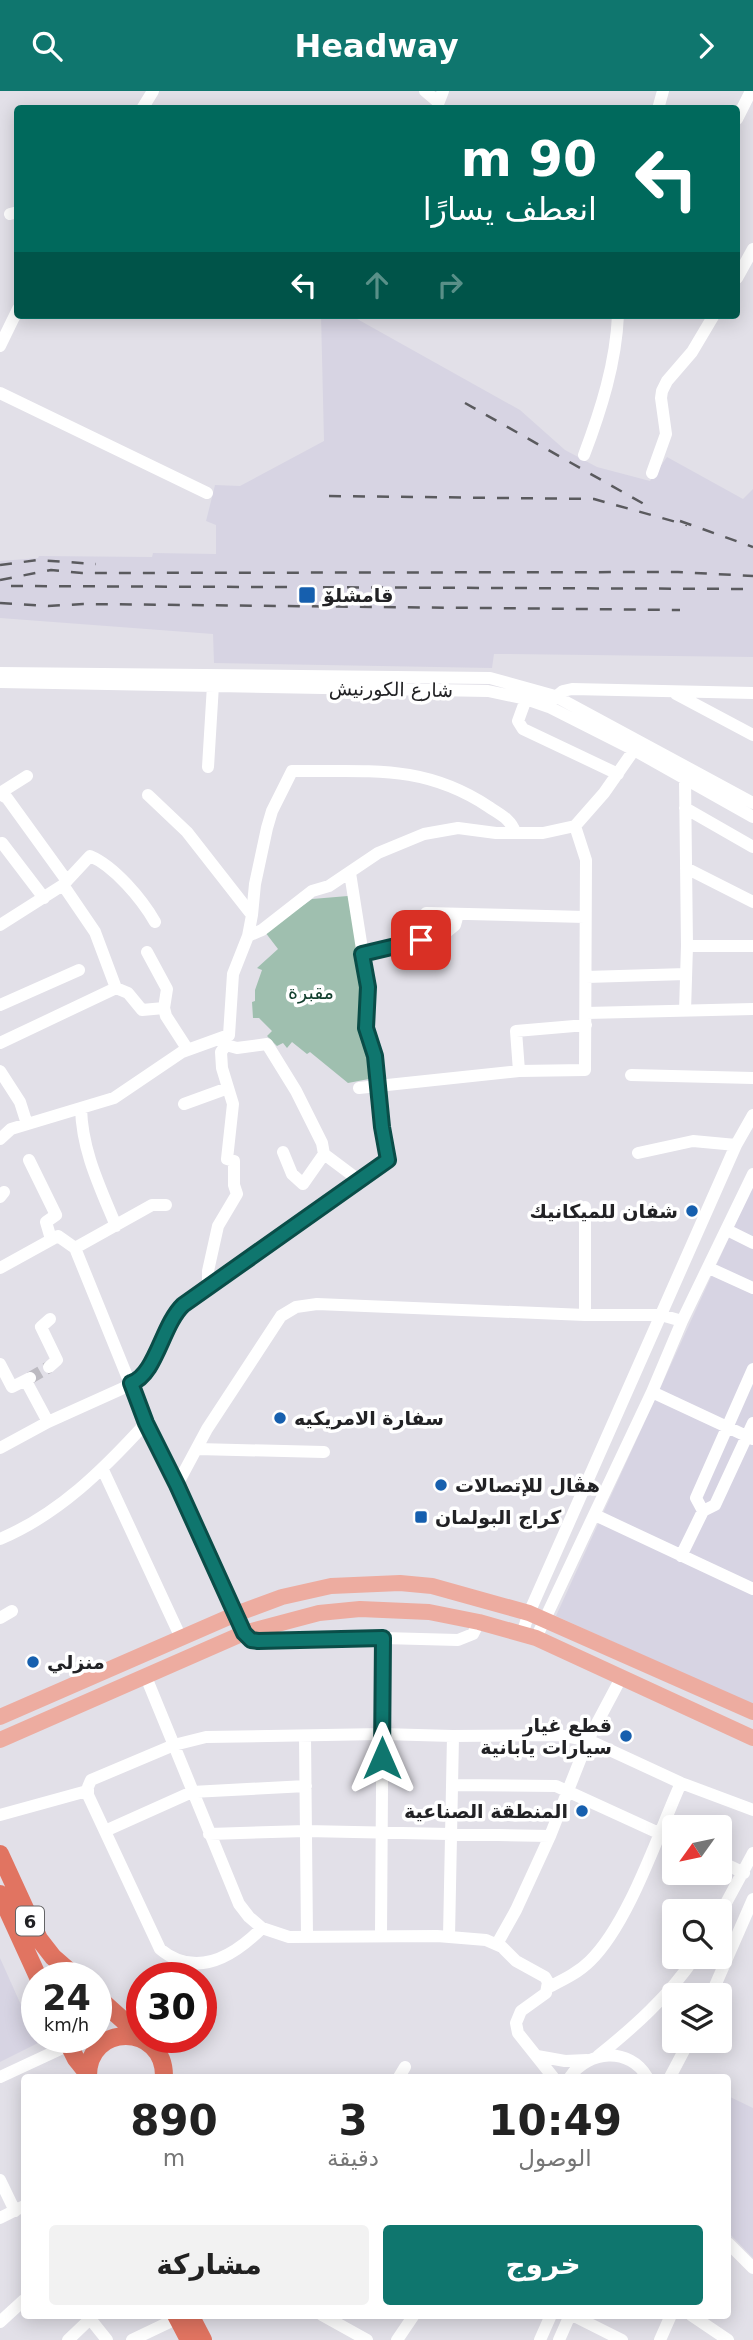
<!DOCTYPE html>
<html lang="ar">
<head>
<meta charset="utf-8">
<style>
  body { margin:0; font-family:"DejaVu Sans","Noto Naskh Arabic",sans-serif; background:#f2f2f2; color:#222; direction:rtl; height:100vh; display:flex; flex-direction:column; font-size:26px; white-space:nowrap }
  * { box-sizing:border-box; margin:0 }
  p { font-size:23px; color:#767676 }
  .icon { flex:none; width:38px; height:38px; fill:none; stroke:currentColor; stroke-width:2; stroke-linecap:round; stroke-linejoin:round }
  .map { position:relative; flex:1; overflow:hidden; direction:ltr }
  .sheet { position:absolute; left:21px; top:1983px; width:710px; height:245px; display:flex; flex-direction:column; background:#fff; border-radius:7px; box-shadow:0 4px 18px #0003; direction:rtl }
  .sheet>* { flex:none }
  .guide { position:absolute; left:14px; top:14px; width:726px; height:214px; border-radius:7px; box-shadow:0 4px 18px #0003; direction:rtl; background:#00695c; color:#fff; overflow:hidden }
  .needle { width:46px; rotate:237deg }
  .fabs { position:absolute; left:662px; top:1724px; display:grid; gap:14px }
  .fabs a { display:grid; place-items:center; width:70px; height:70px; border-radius:7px; background:#fff; box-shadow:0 4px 18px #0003; font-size:35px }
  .speed { position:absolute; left:21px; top:1871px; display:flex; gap:14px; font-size:35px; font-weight:700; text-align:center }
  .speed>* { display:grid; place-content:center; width:91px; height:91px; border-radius:50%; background:#fff; box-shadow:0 4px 18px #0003; line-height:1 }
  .speed small { font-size:18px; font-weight:400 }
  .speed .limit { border:10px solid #d22; background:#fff; color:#111 }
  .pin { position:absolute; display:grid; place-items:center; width:60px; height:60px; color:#fff; margin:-30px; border-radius:14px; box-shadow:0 4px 10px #0006 }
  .me { position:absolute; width:77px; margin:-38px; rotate:0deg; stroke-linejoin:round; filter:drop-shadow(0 0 5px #0008) }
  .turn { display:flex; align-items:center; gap:24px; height:147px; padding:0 28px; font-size:32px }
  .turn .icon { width:91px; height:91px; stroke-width:2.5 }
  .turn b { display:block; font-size:49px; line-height:60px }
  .lanes { display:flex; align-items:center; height:66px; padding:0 28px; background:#0003; justify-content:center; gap:35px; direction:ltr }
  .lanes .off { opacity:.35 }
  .eta { display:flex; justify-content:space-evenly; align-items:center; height:119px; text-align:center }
  .eta b { font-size:42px; font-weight:600; line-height:49px }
  .cta { display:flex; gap:14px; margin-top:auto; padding:14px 28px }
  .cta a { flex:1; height:80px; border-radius:7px; background:#0f766e; color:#fff; font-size:28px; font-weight:600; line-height:80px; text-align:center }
  .cta a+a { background:#f2f2f2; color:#222 }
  header { display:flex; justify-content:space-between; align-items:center; height:91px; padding:0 28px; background:#0f766e; color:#fff; font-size:32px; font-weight:600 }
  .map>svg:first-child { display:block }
  .built { fill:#d7d4e3 }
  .green { fill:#9fbfaf }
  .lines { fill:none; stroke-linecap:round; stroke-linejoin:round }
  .minor-tunnel { stroke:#bcbac1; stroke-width:12; stroke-dasharray:12 6; stroke-linecap:butt }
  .minor { stroke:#fff; stroke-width:12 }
  .major { stroke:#edaca0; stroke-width:16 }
  .highway { stroke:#e17461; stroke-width:18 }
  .rail { stroke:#5a5a5e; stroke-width:2.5; stroke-dasharray:12 12; stroke-linecap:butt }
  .route-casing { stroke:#0a4d48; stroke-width:18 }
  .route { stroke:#0f766e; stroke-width:12 }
  .poi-dot { fill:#165fae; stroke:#fff; stroke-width:2.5 }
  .labels { text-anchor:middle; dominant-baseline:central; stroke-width:7; stroke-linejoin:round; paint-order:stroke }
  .shield { fill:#fff; stroke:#646466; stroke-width:2 }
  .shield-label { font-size:18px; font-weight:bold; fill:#222225 }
  .poi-label { font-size:19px; font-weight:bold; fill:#222225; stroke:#fff; text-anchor:start }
  .street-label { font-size:19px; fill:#222225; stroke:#fff }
  .park-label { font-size:19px; fill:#13402f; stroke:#fff }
</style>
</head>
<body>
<header><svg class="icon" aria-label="forward" viewBox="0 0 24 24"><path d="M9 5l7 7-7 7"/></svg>Headway<svg class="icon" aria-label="search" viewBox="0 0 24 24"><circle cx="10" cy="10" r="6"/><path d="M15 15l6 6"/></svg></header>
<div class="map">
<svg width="753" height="2249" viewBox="0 0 753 2249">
  <rect width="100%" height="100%" fill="#e2e0e8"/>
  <path class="built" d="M321 224H350L520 319 565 359 597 376 650 390 667 366 743 408 753 398V566L502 563H494L492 577 214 572 213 543 0 527V470L38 467 39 465 152 466 153 462 216 463V434L206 430 215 394 240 395 324 350Z
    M753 1094V1614L556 1525Z
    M0 1867 38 1952 0 1971Z
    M728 2005 753 2017V2167L728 2141Z"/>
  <path class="green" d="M348 805 364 890 374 987 348 992 310 961 307 963 292 951 287 957 283 952 277 955 267 945 272 940 259 927H253L252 911 255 910V899L262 879 257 877 278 858 265 841 312 808Z"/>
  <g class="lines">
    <path class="minor-tunnel" d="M30 1287 49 1276"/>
    <path class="minor" d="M425 0 438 11
      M142 18 153 0
      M436 18 443 0
      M658 18 663 0
      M737 28 751 0
      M10 123 18 121
      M737 187 753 158
      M0 255 18 218
      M0 302 207 402
      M584 364C601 319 616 272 618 224
      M652 382 666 343 661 307 662 300 667 290 692 261 714 224
      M0 582 490 587 555 605 753 712
      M0 591 488 600 526 608 549 616 634 659 753 726
      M676 603 753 644
      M526 608 518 630 523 638 618 683
      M552 609 563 600 572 598 753 602
      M208 676 213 594
      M685 688 687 855 685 920
      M0 702 27 685
      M0 703 7 707 67 790
      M148 704 187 741 252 824
      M685 717 753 756
      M2 752 44 807
      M686 777 753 811
      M63 794 95 841 116 897
      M426 822 585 826
      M0 834 63 794 90 765C114 775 142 808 155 831
      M248 845 262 839 312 800 329 795 378 762 424 743 458 737 496 742H543L575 735 604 702 634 659
      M687 855H753
      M147 861 167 898 164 917 166 925 188 959
      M362 863 444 843 455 834 458 823
      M586 886 686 883
      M0 914 79 879
      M586 922 753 918
      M223 947 226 954 237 957 267 953 296 1000 322 1052 324 1063 360 1090
      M0 952 116 897 128 902 142 919 164 917
      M0 980 20 1011 27 1033
      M519 980 516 940 586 934
      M631 984 753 987
      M359 997 519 980 585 979 586 769 575 735
      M184 1013 228 997
      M81 1017C82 1060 100 1096 116 1135
      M0 1048 11 1038 114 1007 182 961 229 944 233 883 248 845 252 824 255 793 267 737 272 720 292 680C367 681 423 672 489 716 499 723 511 728 515 741
      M283 1061 292 1083 303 1093 324 1063
      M638 1062 693 1050 736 1054
      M29 1069 56 1124 46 1131 51 1148
      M0 1106 4 1101
      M727 1139 753 1152
      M75 1157 152 1114H166
      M0 1177 58 1145 75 1157 146 1332 177 1394 236 1523
      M709 1177 753 1197
      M208 1198V1180L218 1135 237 1103 234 1094V1070L227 1068 233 1013 222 977 221 961 226 954
      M585 1224V1116
      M0 1273 12 1296 30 1287
      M49 1276 57 1269 41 1236 50 1228
      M26 1290 48 1331
      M652 1301 753 1348
      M0 1357 48 1331 139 1290 143 1286 171 1228 183 1214 388 1069 382 1036 375 965 366 938 368 896 350 782
      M197 1358 324 1361
      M103 1379 181 1547
      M177 1394 207 1338 281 1225 296 1216 317 1213 585 1224H661L682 1230
      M703 1420 696 1407 753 1278
      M595 1424 753 1498
      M0 1448C59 1423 103 1379 146 1332
      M681 1465 703 1420 715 1414 753 1332
      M0 1527 12 1520
      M244 1542 251 1548 258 1550 383 1547 458 1549 473 1543 479 1531
      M522 1543 529 1522 736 1054 753 1024
      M536 1547 652 1301 682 1230 753 1083
      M146 1586 239 1813 249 1826 262 1837 289 1846 437 1845 486 1849 502 1856 516 1870 545 1886 548 1891 546 1902 521 1920 516 1932 518 1942 553 1986
      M305 1645 307 1846
      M452 1694 556 1695 674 1749
      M0 1724 87 1700
      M105 1740 192 1701 306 1695
      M209 1743 306 1740 550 1745
      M719 1770 744 1782
      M719 1825 753 1762
      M262 1837C233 1866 196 1888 160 1858L88 1704V1696L91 1689 174 1654 206 1646 382 1643 453 1645 557 1644 588 1649 681 1692 753 1719
      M381 1844 383 1547
      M449 1846 453 1645
      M497 1853 516 1819 550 1745 588 1649 621 1587
      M549 1896C563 1889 578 1882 590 1870 629 1832 658 1743 681 1692
      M711 1904 753 1808
      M537 1965 565 1970 587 1969
      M598 1965C634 1936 669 1905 695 1866
      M0 1986 69 1954
      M399 1986 405 1976
      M570 1986C588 1959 630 1956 647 1986
      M670 1986 689 1950
      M0 2089 15 2120
      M0 2127 24 2115
      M728 2152 753 2177
      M87 2224 107 2249
      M322 2224 367 2249
      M572 2224 622 2249
      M691 2224 728 2249
      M0 2231 24 2209
      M68 2249 90 2228
      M132 2249 178 2227
      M397 2249 414 2224
      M540 2249 551 2224
      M559 2249 570 2224
      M660 2249 671 2224"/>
    <path class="major" d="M0 1626 236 1523 282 1506 331 1495 400 1492 432 1495 529 1522 753 1621
      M0 1649 244 1542 319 1522 360 1518 429 1521 479 1531 536 1547 753 1647"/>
    <path class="highway" d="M0 1763 39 1848 53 1866 76 1886
      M0 1803 38 1886
      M96 1905 143 1947
      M65 1946 76 1968 88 1983
      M88 1986C87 1931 165 1932 164 1986
      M176 2224 189 2249
      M190 2224 203 2249"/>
    <path class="rail" d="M465 312 651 417
      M329 405 594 408 687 434
      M680 430 753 456
      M0 474 38 469 96 473
      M0 489 51 479 82 482 678 481 753 485
      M11 495 753 498
      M0 512 48 515 83 513 680 519"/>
  </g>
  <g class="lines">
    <defs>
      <path id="route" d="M382 1667 383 1547 258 1550 251 1549 244 1542 177 1394 146 1332 131 1292C156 1284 162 1234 183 1214L388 1069 382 1036 375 965 366 937 368 896 362 863 421 849"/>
    </defs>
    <use href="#route" class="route-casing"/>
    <use href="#route" class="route"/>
  </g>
  <g class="poi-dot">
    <rect x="298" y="495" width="18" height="18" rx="3.5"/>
    <circle cx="692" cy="1120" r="7"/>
    <circle cx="280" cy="1327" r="7"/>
    <circle cx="441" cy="1394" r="7"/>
    <rect x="414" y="1419" width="14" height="14" rx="3.5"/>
    <circle cx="33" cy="1571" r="7"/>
    <circle cx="626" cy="1645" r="7"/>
    <circle cx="582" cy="1720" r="7"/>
  </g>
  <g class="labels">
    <rect class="shield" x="16" y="1815.5" width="28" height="29" rx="5"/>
    <g class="shield-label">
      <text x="30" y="1830">6</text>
    </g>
    <g class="poi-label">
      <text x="323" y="504">قامشلۆ</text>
      <text x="678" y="1120" text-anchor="end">شفان للميكانيك</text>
      <text x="294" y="1327">سفارة الامريكيه</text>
      <text x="455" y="1394">هڤال للإتصالات</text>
      <text x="435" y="1426">كراج البولمان</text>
      <text x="47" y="1571">منزلي</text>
      <text x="612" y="1634" text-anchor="end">قطع غيار<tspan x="612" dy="22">سيارات يابانية</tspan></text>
      <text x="568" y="1720" text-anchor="end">المنطقة الصناعية</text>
    </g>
    <g class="street-label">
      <text transform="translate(391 598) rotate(1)">شارع الكورنيش</text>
    </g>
    <g class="park-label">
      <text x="311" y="901">مقبرة</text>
    </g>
  </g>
</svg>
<div class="fabs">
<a><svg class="needle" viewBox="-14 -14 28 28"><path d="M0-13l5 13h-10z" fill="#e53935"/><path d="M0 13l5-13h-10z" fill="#767676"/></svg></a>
<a><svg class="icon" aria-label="search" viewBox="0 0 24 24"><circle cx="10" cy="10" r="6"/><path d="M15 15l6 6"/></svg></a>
<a><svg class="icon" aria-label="layers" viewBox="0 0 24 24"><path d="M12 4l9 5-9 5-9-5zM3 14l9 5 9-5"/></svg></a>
</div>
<div class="speed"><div>24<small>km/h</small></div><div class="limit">30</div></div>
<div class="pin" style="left:421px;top:849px;background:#d93025"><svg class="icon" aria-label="arrive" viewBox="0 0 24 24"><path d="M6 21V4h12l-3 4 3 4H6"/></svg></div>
<svg class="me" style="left:382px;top:1667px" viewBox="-20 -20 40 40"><path d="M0-17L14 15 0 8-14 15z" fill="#0f766e" stroke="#fff" stroke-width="4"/></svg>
<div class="guide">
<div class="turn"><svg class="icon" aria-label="left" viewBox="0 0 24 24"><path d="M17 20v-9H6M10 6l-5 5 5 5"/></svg><div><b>90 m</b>انعطف يسارًا</div></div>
<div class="lanes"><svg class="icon" aria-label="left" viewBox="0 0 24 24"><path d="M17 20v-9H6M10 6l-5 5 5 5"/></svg><svg class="icon off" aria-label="ahead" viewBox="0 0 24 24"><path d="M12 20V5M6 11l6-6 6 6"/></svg><svg class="icon off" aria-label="right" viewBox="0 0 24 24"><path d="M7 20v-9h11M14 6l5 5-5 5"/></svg></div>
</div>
<section class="sheet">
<div class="eta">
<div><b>10:49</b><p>الوصول</p></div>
<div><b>3</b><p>دقيقة</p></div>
<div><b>890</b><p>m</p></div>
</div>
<div class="cta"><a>خروج</a><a>مشاركة</a></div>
</section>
</div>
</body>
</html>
